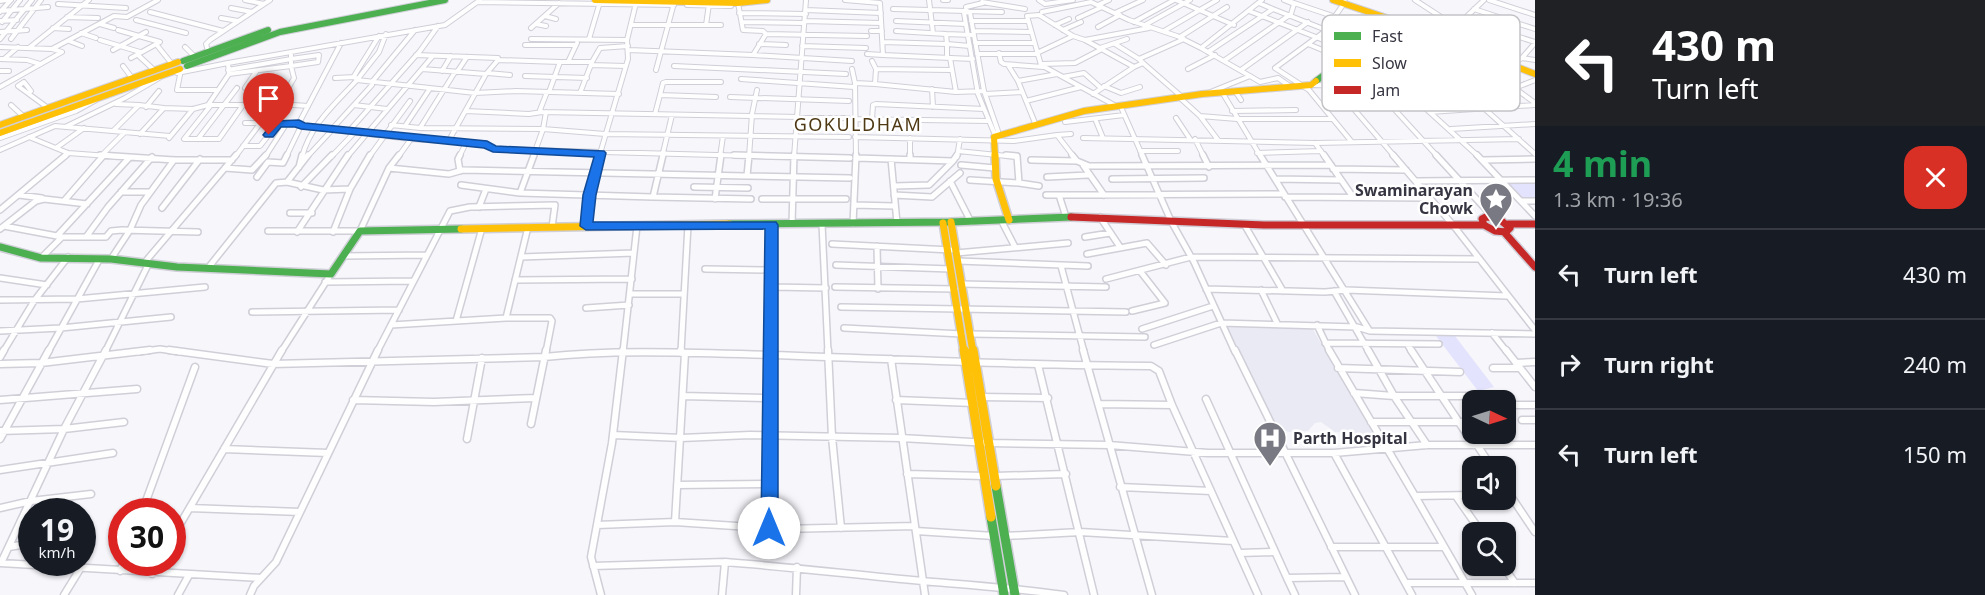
<!DOCTYPE html>
<html lang="en">
<head>
<meta charset="utf-8">
<style>
  body { margin:0; font-family:"Noto Sans",sans-serif; background:#20242c; color:#f1f3f6; height:100vh; display:flex; flex-direction:column; font-size:22px; white-space:nowrap }
  * { box-sizing:border-box; margin:0 }
  p { font-size:20px; color:#9ea1a6 }
  .icon { flex:none; width:33px; height:33px; fill:none; stroke:currentColor; stroke-width:2; stroke-linecap:round; stroke-linejoin:round }
  .map { position:relative; flex:1; overflow:hidden }
  .sheet { display:flex; flex-direction:column; background:#171b24; width:450px }
  .sheet>* { flex:none }
  .top-card { background:#202124; color:#fff; overflow:hidden }
  .needle { width:39px; rotate:94deg }
  .fabs { position:absolute; left:1462px; top:390px; display:grid; gap:12px }
  .fabs a { display:grid; place-items:center; width:54px; height:54px; border-radius:12px; background:#171b24; box-shadow:0 2px 4px #0004; font-size:30px }
  .speed { position:absolute; left:18px; top:498px; display:flex; gap:12px; font-size:30px; font-weight:700; text-align:center }
  .speed>* { display:grid; place-content:center; width:78px; height:78px; border-radius:50%; background:#171b24; box-shadow:0 2px 4px #0004; line-height:1 }
  .speed small { font-size:15px; font-weight:400 }
  .speed .limit { border:9px solid #d22; background:#fff; color:#111 }
  .pin { position:absolute; display:grid; place-items:center; width:51px; height:51px; color:#fff; margin:-62px -26px; border-radius:50% 50% 50% 0; rotate:-45deg; box-shadow:0 0 6px #0007 }
  .pin .icon { rotate:45deg }
  .me { position:absolute; width:66px; margin:-33px; rotate:0deg; stroke-linejoin:round; filter:drop-shadow(0 0 4px #0008) }
  .turn { display:flex; align-items:center; gap:21px; height:126px; padding:0 18px; font-size:27px }
  .turn .icon { width:78px; height:78px; stroke-width:2.5 }
  .turn b { display:block; font-size:42px; line-height:51px }
  .round { display:grid; place-items:center; flex:none; width:63px; height:63px; border-radius:18px; background:#20242c }
  .summary { display:flex; align-items:center; justify-content:space-between; height:102px; padding:0 18px }
  h1 { font-size:36px; font-weight:700; line-height:45px; color:#1e9e55 }
  ul { padding:0; list-style:none }
  li { display:flex; align-items:center; gap:18px; height:90px; padding:0 18px; border-top:2px solid #363941 }
  li div { flex:1 }
  li b { display:block; font-size:22px }
  li em { font-style:normal }
  main { display:flex; flex:1; min-height:0 }
  .map>svg:first-child { display:block }
  .built { fill:#eaeaf5 }
  .green { fill:#e4e3fd }
  .lines { fill:none; stroke-linecap:round; stroke-linejoin:round }
  .street-far2-casing { stroke:#d0cfd8; stroke-width:6 }
  .street-far1-casing { stroke:#d0cfd8; stroke-width:8 }
  .street-casing { stroke:#d0cfd8; stroke-width:9 }
  .fast-far2-casing { stroke:#d0cfd8; stroke-width:8 }
  .fast-far1-casing { stroke:#d0cfd8; stroke-width:10 }
  .fast-casing { stroke:#d0cfd8; stroke-width:12 }
  .slow-far2-casing { stroke:#d0cfd8; stroke-width:8 }
  .slow-far1-casing { stroke:#d0cfd8; stroke-width:10 }
  .slow-casing { stroke:#d0cfd8; stroke-width:12 }
  .jam-casing { stroke:#d0cfd8; stroke-width:10 }
  .street-far2 { stroke:#fefefe; stroke-width:4 }
  .street-far1 { stroke:#fefefe; stroke-width:5 }
  .street { stroke:#fefefe; stroke-width:6 }
  .fast-far2 { stroke:#4caf50; stroke-width:6 }
  .fast-far1 { stroke:#4caf50; stroke-width:7 }
  .fast { stroke:#4caf50; stroke-width:9 }
  .slow-far2 { stroke:#ffc107; stroke-width:6 }
  .slow-far1 { stroke:#ffc107; stroke-width:7 }
  .slow { stroke:#ffc107; stroke-width:9 }
  .jam { stroke:#c62828; stroke-width:7 }
  .route { fill:#1a73e8; stroke:#114b97; stroke-width:1.5 }
  .labels { text-anchor:middle; dominant-baseline:central; stroke-width:5; stroke-linejoin:round; paint-order:stroke }
  .poi-label { font-size:16px; font-weight:bold; fill:#363542; stroke:#fff; text-anchor:end }
  .neighbourhood-label { font-size:18px; letter-spacing:1.5px; fill:#4e3914; stroke:#fff }
  .key { fill:#fff; stroke:#c3c2c6; stroke-width:1.5 }
  .key-label { font-size:16px; fill:#363542 }
</style>
</head>
<body>
<main>
<div class="map">
<svg width="1535" height="595" viewBox="0 0 1535 595">
  <rect width="100%" height="100%" fill="#f6f6fb"/>
  <path class="built" d="M1226 325 1311 326 1377 440 1351 433 1335 432 1321 422 1315 423 1308 431 1289 432 1278 429Z"/>
  <path class="green" d="M1535 181V200H1522L1507 182Z
    M1436 336H1455L1494 387 1478 391Z"/>
  <g class="lines">
    <defs>
      <path id="street-far2" d="M245 0 264 4
        M845 0 880 3 883 55 973 59
        M929 0 933 33
        M943 0H948
        M1039 0 1045 4 1073 0
        M1176 0 1234 25
        M1415 0 1455 26
        M1489 0 1535 15
        M0 1 6 0
        M478 2 674 5
        M982 2 1025 9
        M1291 2 1392 36
        M1345 2 1324 32 1275 68 1309 90 1351 141
        M738 3 743 30 763 31 766 34
        M983 3 966 7 967 12 964 13 978 94 995 135
        M58 4 126 8
        M687 5 731 6
        M1098 5 1109 0
        M231 8 252 12
        M893 9 1002 12
        M1273 9 1326 30
        M1474 9 1535 29
        M806 10 881 13
        M0 11 48 7
        M1249 11 1344 48
        M0 12 11 0
        M150 12 223 31
        M967 12 970 13 984 91 998 131 995 135
        M1042 12 1091 2 1129 20 1177 36 1201 48
        M739 13 806 14
        M1115 13 1143 0
        M545 16 556 19
        M67 17 98 18
        M221 18 238 21
        M1078 18 1102 7
        M1463 19 1535 42
        M136 20 186 33
        M0 21 17 20
        M805 21 881 23
        M896 21 966 24
        M971 21H1028
        M2 22 20 0
        M742 22 804 23
        M1134 22 1174 0
        M100 24 114 28
        M536 24 546 26
        M631 25H706L709 4
        M706 25H721
        M1055 25 1069 19
        M1145 25 1190 0
        M1327 25 1383 46
        M1098 27 1120 15
        M53 28 69 29
        M531 28 559 3
        M118 30 160 42 131 58
        M1063 30 1081 22
        M871 31H882
        M896 31 946 34 947 44 970 46
        M973 31 1031 32
        M1164 31 1217 0
        M0 32 27 30
        M81 33 96 38
        M1396 33 1468 63
        M946 34 972 35
        M1073 36 1039 15 1027 16 1041 65 1116 106
        M1180 37 1227 7
        M0 39 32 0
        M11 39 41 0
        M531 39 627 40
        M589 39 600 2
        M1443 39 1484 0
        M100 40 140 52
        M1085 40 1134 67 1093 94
        M69 41 82 46
        M883 42 947 44V58
        M1387 42 1426 59 1441 73
        M1485 42 1497 30
        M975 43H1034
        M156 44 172 64
        M759 44 786 45
        M1115 44 1139 59
        M1308 44 1325 51
        M525 45H576
        M802 46 866 48
        M0 47 52 49
        M30 47 89 0
        M185 47 194 56
        M1100 48 1127 39
        M113 50 146 32
        M629 50 753 55 766 34 867 36
        M1348 50 1364 39
        M208 51 206 44 210 40 270 0
        M291 52V59
        M1208 52 1273 9 1259 3
        M999 53 1001 62 1004 64 1043 67
        M1037 53 1073 36 1085 40 1149 28
        M867 54 883 55
        M977 54H1038
        M319 55 318 62 291 66V59Z
        M416 55 498 58V60
        M753 55 852 61
        M139 56 154 70
        M1368 56 1479 157
        M950 58 956 92
        M1423 58 1500 89
        M1522 58 1535 43
        M0 59 27 60 40 64
        M4 59 18 47
        M1504 59 1489 74 1519 87
        M1225 60 1291 14 1294 4 1284 0
        M872 61 876 69
        M560 62H592L580 93
        M568 62 577 43
        M592 62 600 48 628 46
        M1143 63 1182 97
        M1514 63 1522 58 1535 60
        M1042 64 1075 63 1102 49
        M591 65 626 66
        M1008 65 1018 81
        M123 66 132 78
        M674 66 846 74
        M1134 67 1143 63 1139 59 1184 39
        M422 69 486 74
        M852 69 855 83 856 157
        M1188 69 1215 55
        M181 70 177 90H216
        M228 70 291 59
        M656 70 674 3
        M951 70 876 69 875 84 956 92 984 91
        M1241 70 1308 22
        M0 71H9
        M442 71 451 56
        M457 72 467 57
        M177 73 228 63
        M488 73 510 75
        M229 74 291 66 294 78 279 104 274 105 235 157
        M1360 75H1452L1485 52
        M1447 75 1535 154
        M525 76 587 78
        M1250 76 1260 82 1278 78 1291 87
        M1063 77 1084 73 1101 88
        M335 78 355 77
        M741 79 854 87
        M357 80 379 52 386 34
        M357 80 354 76 379 36
        M855 83 875 84
        M1311 85 1356 86 1332 69
        M1104 86 1121 93 1140 87
        M0 87 62 52 52 49 114 16 127 17 158 0
        M1335 87 1395 157
        M245 88 256 72
        M1375 88 1438 157
        M932 89 933 107
        M1516 89 1535 103
        M1235 91 1241 100
        M547 92 540 110 542 112 848 118
        M1222 92 1261 157
        M29 93 31 91 24 82 18 86 48 108
        M1208 93 1250 76 1201 48 1262 0
        M1386 93 1510 90 1535 80
        M985 94 1022 92
        M660 95 663 83 666 82H721
        M730 97 849 101
        M1179 97 1200 116 1237 119H1333
        M1026 101 1081 87
        M116 104 139 105
        M279 104 308 106
        M11 105 24 117
        M211 105 184 139H219L243 105
        M274 105H208L229 74 228 63 445 25 480 0
        M354 105 387 109
        M1120 105 1143 157
        M146 107 159 91
        M466 111 529 114 542 112
        M1232 111 1296 110
        M1430 112 1535 105
        M655 114 660 95 716 97
        M1200 116 1218 140
        M1176 118 1190 139
        M854 119 989 121
        M872 119 873 105 876 104 984 109
        M1096 121 1103 138
        M1065 122 1124 115
        M245 123H299
        M1035 123 1018 81 1057 74
        M391 125 420 128 543 129 605 134 849 137
        M301 126 411 139 487 144 493 149 794 157
        M405 126 429 90
        M65 127 125 98 159 78
        M420 128 455 72
        M332 129 372 85V82L415 30
        M1451 129 1535 124
        M113 131 139 105 164 108
        M349 131 420 51 438 26
        M140 134 164 108 193 109 208 105
        M1057 135 1071 134
        M29 137 68 153 122 157
        M855 137 1014 141 1057 135 1074 157
        M0 138 76 111 96 100
        M169 138 193 109
        M910 138V157
        M1083 138 1315 143 1519 139
        M198 139 237 88
        M1195 139 1204 157
        M448 142 486 74 498 60 560 62 549 92
        M1315 143 1325 157
        M243 146H260L278 123
        M56 148 84 128
        M0 150 55 126 170 136
        M958 151 1017 157
        M1140 151H1178
        M1257 153 1321 151
        M101 156 125 132
        M64 157 68 153
        M265 157 287 123
        M286 157 301 126 299 123 341 43
        M302 157C310 125 336 103 357 80L475 93 516 91 619 94
        M307 157 333 129
        M331 157 355 132
        M347 157 432 57
        M369 157 410 101
        M398 157 411 139
        M459 157 466 143
        M533 157 543 129 546 112
        M599 157 628 59 627 40 636 3
        M662 157 672 115
        M720 157 723 136
        M749 157 752 114 757 90
        M794 157 806 0
        M957 157 960 139"/>
      <path id="street-far1" d="M100 155 174 160H232
        M460 155 458 159 460 171
        M534 155 520 193 653 197 663 155
        M734 155 850 158
        M749 155 747 176 850 178
        M910 155V159
        M1072 155 1077 161 1089 166 1331 165
        M1142 155 1171 221 1194 262 1235 352
        M1203 155 1209 167
        M1260 155 1369 330
        M1324 155 1353 197
        M1393 155 1453 225 1535 330
        M1436 155 1492 216
        M1477 155 1535 216
        M856 158 953 161 957 155
        M891 159 897 223
        M1031 160 1077 161
        M1483 160 1535 159
        M961 165 995 168
        M1083 165 1104 195
        M299 167 302 155
        M225 168 252 170 266 155
        M389 168 449 174 463 170 747 176
        M1333 169 1406 170
        M257 177 268 162 283 163 287 155
        M1047 177 1088 175
        M1112 179 1204 178
        M1275 179 1341 180
        M970 180 1019 183 1017 156 1006 155
        M950 181 971 222
        M1416 181 1535 180
        M287 182 308 155
        M1019 183 1039 186
        M461 185 520 193
        M894 186 929 185 953 161
        M301 187 332 155
        M694 187 748 188
        M121 192H150
        M19 195 42 198
        M894 195 932 197 960 173
        M1046 195 1283 194
        M1059 195 1066 217
        M653 197 751 199
        M1285 197 1429 198
        M715 199 721 155
        M762 199H846
        M64 201 103 156
        M1522 201H1535
        M854 205 894 206
        M479 207 486 189
        M162 208 200 159
        M0 210 66 155
        M290 213H312
        M1100 217 1120 247
        M1001 220 1015 247
        M792 224 794 155
        M822 224 828 352
        M853 224 856 155
        M1244 224 1283 291
        M4 226 57 236
        M587 226 589 195 599 155
        M0 229 36 201 44 199 87 204
        M268 231H360L389 168 399 155
        M297 232 348 155
        M333 232 350 189 370 155
        M62 237H86L108 207 152 157
        M86 237H106L111 231 122 230 198 232
        M1085 237 1110 233
        M832 244 951 250
        M877 246 878 289
        M956 253 1068 243
        M1087 254 1147 243 1166 265
        M343 256 427 255
        M521 257 634 253
        M41 258 62 237 57 236 129 158
        M111 259 130 230 141 205 174 160
        M958 261 1088 266
        M145 262 236 155
        M836 265 951 269
        M1061 266 1084 352
        M208 268 276 183 287 182 323 190 350 189
        M705 269 772 270
        M0 278 47 285
        M1106 279 1191 257 1478 259
        M515 280 632 279
        M325 282 413 281
        M962 284 1106 287
        M772 287 826 288
        M835 287 955 289
        M1206 289 1325 292 1346 290 1507 296
        M1261 290 1277 323
        M1334 291 1369 352
        M630 294H684
        M0 300 77 299 205 287
        M841 307 1126 312
        M586 308 629 305
        M1132 311 1165 303 1140 271
        M252 312 399 310
        M506 318 528 227
        M456 321 482 228
        M391 325 506 318H550L552 321 546 352
        M1317 325 1330 352
        M844 328 962 334
        M1142 329 1213 306
        M0 331 61 328 171 317
        M1492 333 1507 352
        M970 334 1145 337
        M1325 343 1439 344
        M1407 344 1412 352
        M1154 345 1221 323 1357 327 1370 331 1535 334
        M3 352 34 301 68 257
        M48 352 99 260
        M105 352 149 263
        M138 352 160 349 180 352
        M281 352 331 274
        M377 352 450 211 470 207 555 205 552 227
        M623 352 637 226
        M681 352 688 225
        M770 352 771 225"/>
      <path id="street" d="M169 350 273 364 544 357C619 349 697 353 772 355 898 359 1025 366 1151 366L1159 371 1172 405 1258 595
        M828 350 832 437 841 528
        M1083 350 1152 595
        M1235 350 1355 595
        M1329 350 1415 496
        M1368 350 1394 396 1427 445
        M1411 350 1474 445
        M1506 350 1535 387
        M681 353V350
        M685 353 675 522 781 529 915 526
        M0 357 4 350
        M891 359 925 595
        M1516 363 1535 362
        M0 364 41 363 150 350
        M1038 365 1094 595
        M1338 368 1460 372
        M1493 368H1520
        M1354 393 1394 396H1475
        M683 396 769 398
        M981 397 1048 398
        M1206 399 1287 578 1345 577
        M0 400 137 389
        M353 400 434 402 535 398
        M896 400 973 403
        M1099 404 1172 405
        M1506 405H1535
        M1522 420H1535
        M1371 422H1473
        M531 424 546 350
        M0 431 64 429 124 422
        M613 435 681 438 750 435 901 438 989 443 1109 445 1208 453H1334L1427 445H1477
        M0 439 49 350
        M467 439 482 358
        M224 449 328 453
        M1334 453 1412 595
        M1491 466 1477 445H1535
        M0 470 113 453
        M907 474 984 476
        M995 476 1066 474
        M677 485 769 484
        M1120 487 1211 491
        M1506 489 1535 532
        M1456 496 1481 532
        M0 508 31 501 91 494
        M190 508 300 512
        M142 512 195 367
        M597 525 675 522
        M769 528 770 350
        M916 531 994 536
        M1005 536 1080 532 1233 541
        M172 538 282 350
        M9 547 32 543
        M1331 547H1444
        M1240 553 1274 552
        M0 563 261 578
        M1 563 64 429 106 350
        M593 566 725 562
        M1503 566 1515 583
        M120 571 124 562
        M152 574 158 562
        M1287 578 1295 595
        M1406 583H1535
        M64 595 80 569
        M178 595 189 575
        M250 595 254 586 276 562 378 350
        M601 595 591 557 612 443 623 350
        M722 595 725 562C791 567 856 575 922 581 970 585 1017 588 1064 595
        M796 595 797 567
        M1472 595 1415 496 1473 495"/>
      <path id="fast-far2" d="M183 61 268 30
        M187 66 280 32 445 0
        M1316 81 1332 69 1368 56 1408 23"/>
      <path id="fast-far1" d="M729 224 951 222 1071 217
        M0 247 41 258 111 259 177 267 331 274 360 231 461 229"/>
      <path id="fast" d="M996 486 1015 595
        M991 517 1004 595"/>
      <path id="slow-far2" d="M595 0 738 3 767 0
        M1333 0 1405 24 1535 74
        M0 125 178 62
        M0 133 180 69
        M995 157 994 137 1084 111 1202 94 1311 85 1316 81"/>
      <path id="slow-far1" d="M995 155 996 179 1009 220
        M951 222 973 352
        M943 223 964 352
        M461 229 729 224"/>
      <path id="slow" d="M964 350 991 517
        M973 350 996 486"/>
      <path id="jam" d="M1071 217 1264 225H1484
        M1486 217 1498 218 1510 228 1506 232 1495 231 1484 225 1482 219Z
        M1508 224H1535
        M1504 232 1535 267"/>
    </defs>
    <use href="#street-far2" class="street-far2-casing"/>
    <use href="#street-far1" class="street-far1-casing"/>
    <use href="#street" class="street-casing"/>
    <use href="#fast-far2" class="fast-far2-casing"/>
    <use href="#fast-far1" class="fast-far1-casing"/>
    <use href="#fast" class="fast-casing"/>
    <use href="#slow-far2" class="slow-far2-casing"/>
    <use href="#slow-far1" class="slow-far1-casing"/>
    <use href="#slow" class="slow-casing"/>
    <use href="#jam" class="jam-casing"/>
    <use href="#street-far2" class="street-far2"/>
    <use href="#street-far1" class="street-far1"/>
    <use href="#street" class="street"/>
    <use href="#fast-far2" class="fast-far2"/>
    <use href="#fast-far1" class="fast-far1"/>
    <use href="#fast" class="fast"/>
    <use href="#slow-far2" class="slow-far2"/>
    <use href="#slow-far1" class="slow-far1"/>
    <use href="#slow" class="slow"/>
    <use href="#jam" class="jam"/>
  </g>
  <path class="route" d="M299 120 305 123 487 141 496 146 604 151 606 153 596 195 593 222H776L778 225V528L775 534 769 536 763 534 761 528 765 229 586 230 580 226 583 195 594 157 493 152 484 148 301 129 295 127H281L273 137H265L263 135 274 121Z"/>
  <defs>
    <symbol id="sight-pin" viewBox="-11 -11 22 30"><path d="M0 17L-7.5 6A9.5 9.5 0 1 1 7.5 6Z" fill="#797983" stroke="#fff"/><path d="M0-6L1.8-2.2L6-1.7L2.9 1.2L3.7 5.4L0 3.3L-3.7 5.4L-2.9 1.2L-6-1.7L-1.8-2.2Z" fill="#fff"/></symbol>
    <symbol id="hospital-pin" viewBox="-11 -11 22 30"><path d="M0 17L-7.5 6A9.5 9.5 0 1 1 7.5 6Z" fill="#797983" stroke="#fff"/><path d="M-5-5h3v3.5h4V-5h3V5h-3V1.5h-4V5h-3Z" fill="#fff"/></symbol>
  </defs>
  <g fill-rule="evenodd">
    <use href="#sight-pin" x="1477" y="180" width="38" height="52"/>
    <use href="#hospital-pin" x="1251" y="419" width="38" height="52"/>
  </g>
  <g class="labels">
    <g class="poi-label">
      <text x="1473" y="190">Swaminarayan<tspan x="1473" dy="18">Chowk</tspan></text>
      <text x="1293" y="438" text-anchor="start">Parth Hospital</text>
    </g>
    <g class="neighbourhood-label">
      <text x="858" y="124">GOKULDHAM</text>
    </g>
  </g>
  <rect x="1322" y="15" width="198" height="96" rx="9" class="key"/>
  <rect x="1334" y="32" width="27" height="8" fill="#4caf50"/>
  <rect x="1334" y="59" width="27" height="8" fill="#ffc107"/>
  <rect x="1334" y="86" width="27" height="8" fill="#c62828"/>
  <g class="key-label">
    <text x="1372" y="42">Fast</text>
    <text x="1372" y="69">Slow</text>
    <text x="1372" y="96">Jam</text>
  </g>
</svg>
<div class="fabs">
<a><svg class="needle" viewBox="-14 -14 28 28"><path d="M0-13l5 13h-10z" fill="#e53935"/><path d="M0 13l5-13h-10z" fill="#9ea1a6"/></svg></a>
<a><svg class="icon" aria-label="sound" viewBox="0 0 24 24"><path d="M4 9h4l5-4v14l-5-4H4zM17 9q2 3 0 6"/></svg></a>
<a><svg class="icon" aria-label="search" viewBox="0 0 24 24"><circle cx="10" cy="10" r="6"/><path d="M15 15l6 6"/></svg></a>
</div>
<div class="speed"><div>19<small>km/h</small></div><div class="limit">30</div></div>
<div class="pin" style="left:269px;top:135px;background:#d93025"><svg class="icon" aria-label="arrive" viewBox="0 0 24 24"><path d="M6 21V4h12l-3 4 3 4H6"/></svg></div>
<svg class="me" style="left:769px;top:528px" viewBox="-20 -20 40 40"><circle r="19" fill="#fff"/><path d="M0-13L10 11 0 6-10 11z" fill="#1a73e8"/></svg>
</div>
<section class="sheet">
<div class="top-card">
<div class="turn"><svg class="icon" aria-label="left" viewBox="0 0 24 24"><path d="M17 20v-9H6M10 6l-5 5 5 5"/></svg><div><b>430 m</b>Turn left</div></div>
</div>
<div class="summary"><div><h1>4 min</h1><p>1.3 km · 19:36</p></div><a class="round" style="background:#d93025;color:#fff"><svg class="icon" aria-label="close" viewBox="0 0 24 24"><path d="M6 6l12 12M18 6L6 18"/></svg></a></div>
<ul>
<li><svg class="icon" aria-label="left" viewBox="0 0 24 24"><path d="M17 20v-9H6M10 6l-5 5 5 5"/></svg><div><b>Turn left</b></div><em>430 m</em></li>
<li><svg class="icon" aria-label="right" viewBox="0 0 24 24"><path d="M7 20v-9h11M14 6l5 5-5 5"/></svg><div><b>Turn right</b></div><em>240 m</em></li>
<li><svg class="icon" aria-label="left" viewBox="0 0 24 24"><path d="M17 20v-9H6M10 6l-5 5 5 5"/></svg><div><b>Turn left</b></div><em>150 m</em></li>
</ul>
</section>
</main>
</body>
</html>
